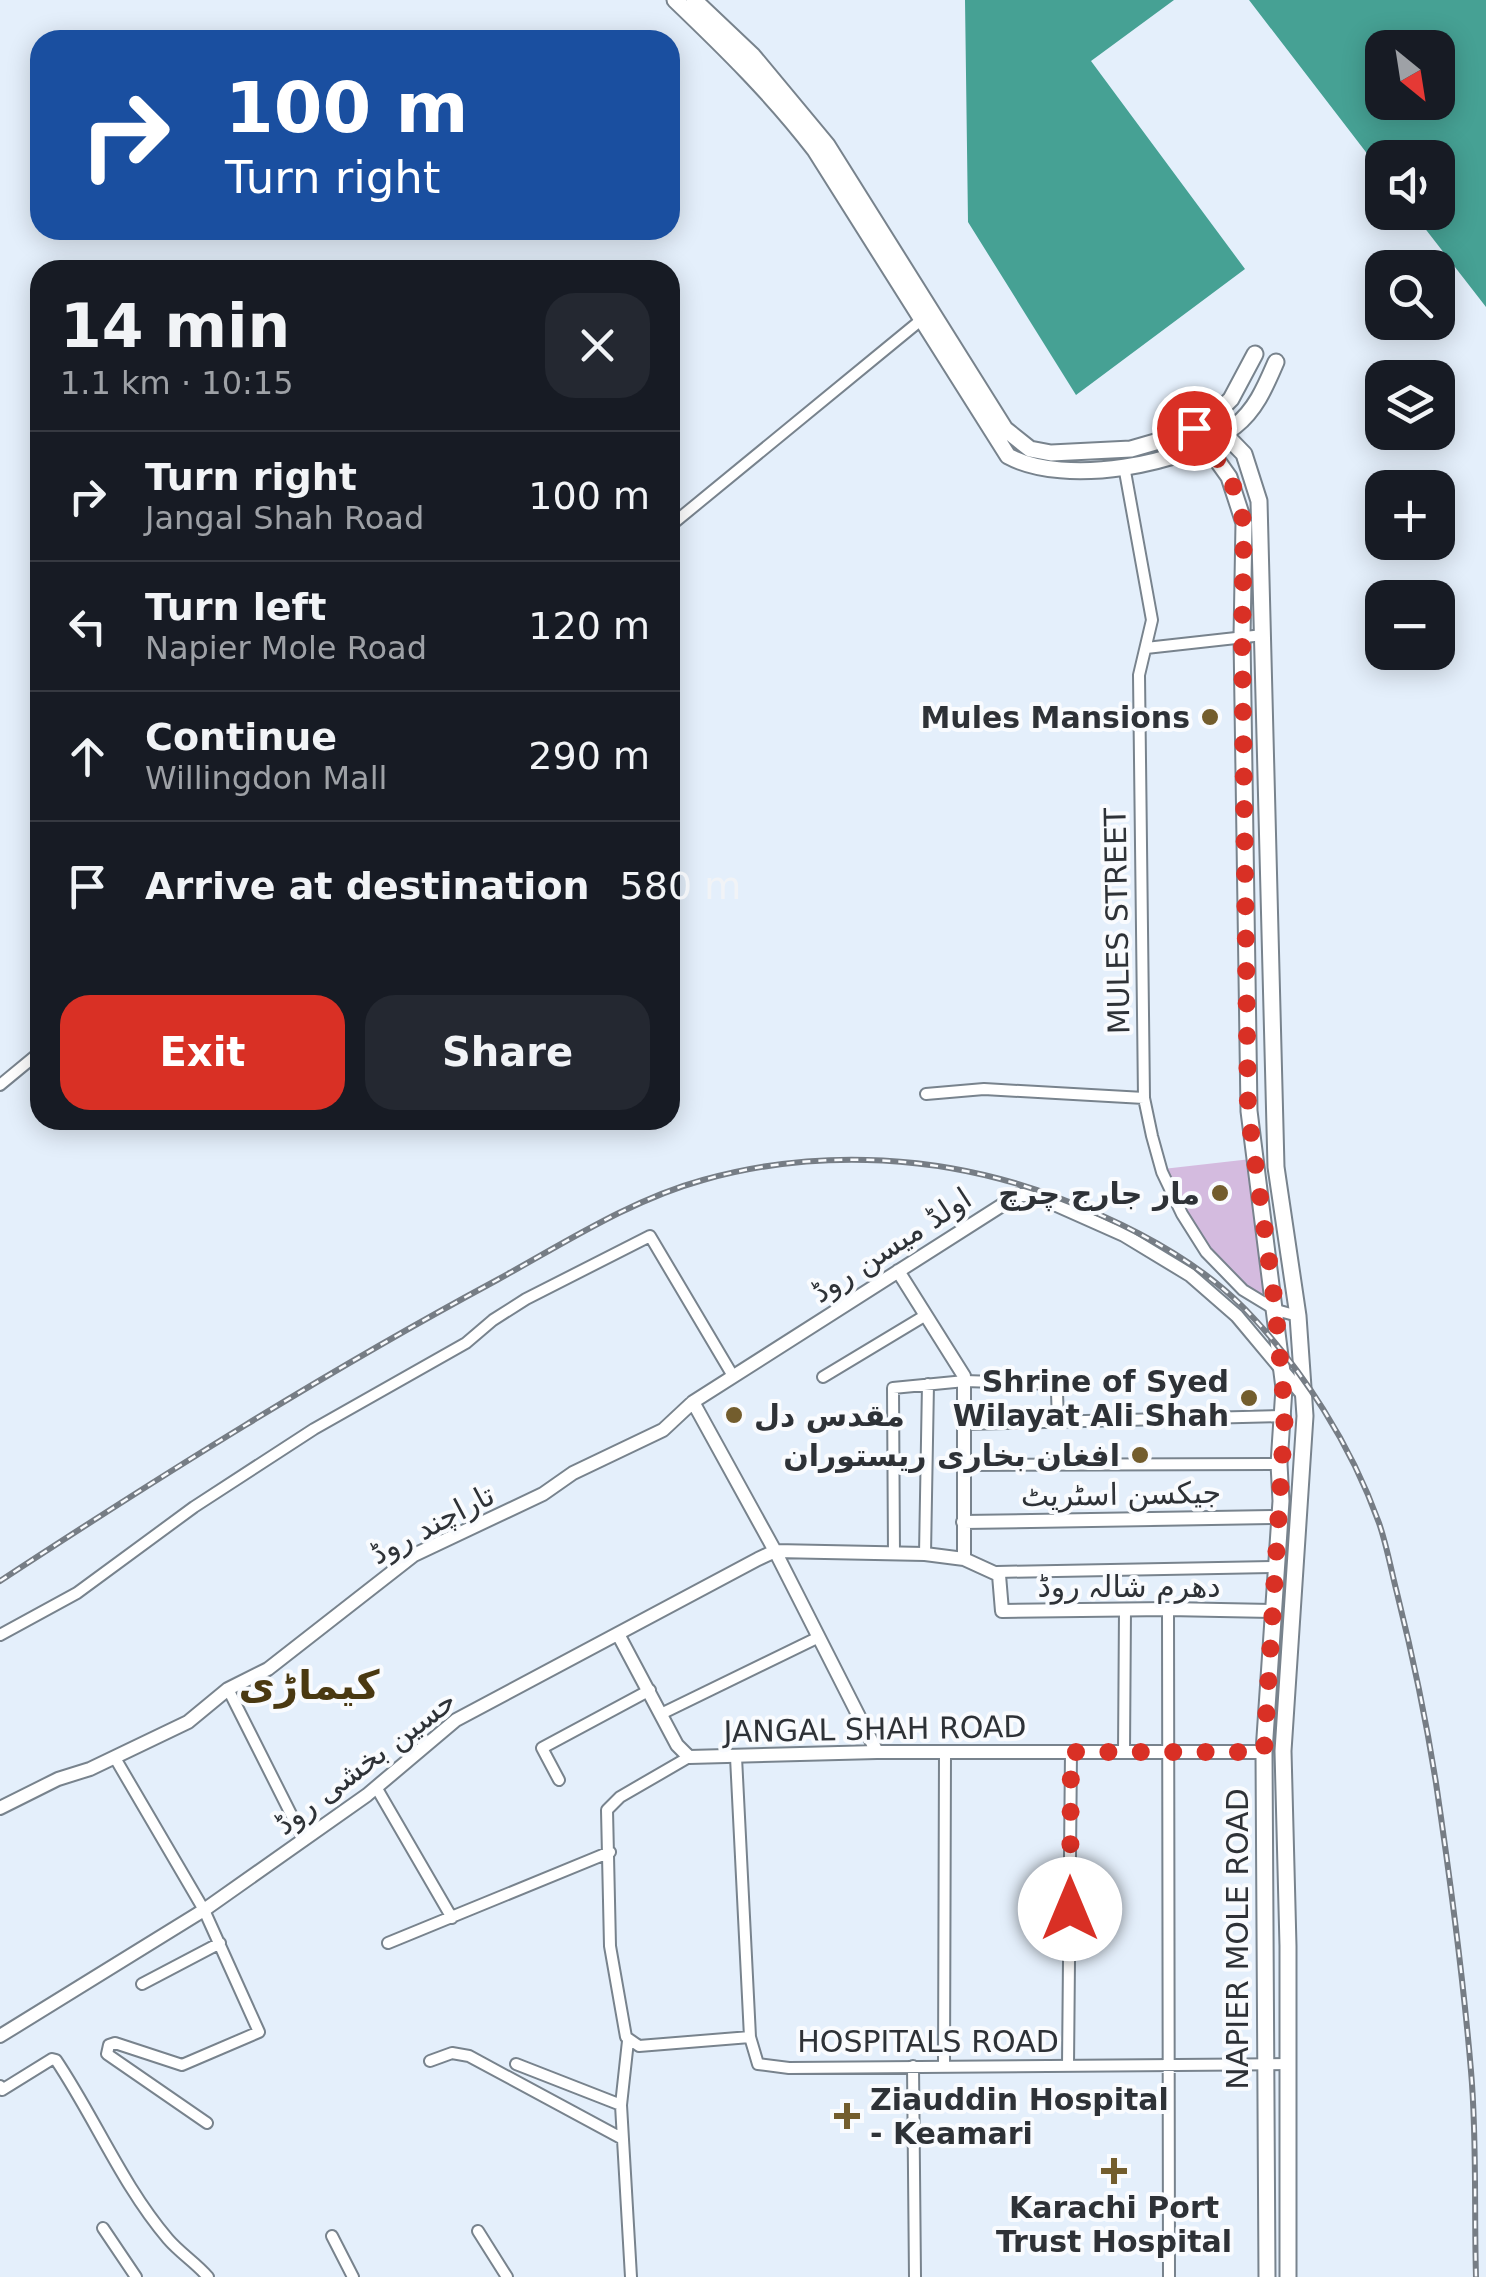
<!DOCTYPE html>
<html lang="en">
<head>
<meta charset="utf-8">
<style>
  body { margin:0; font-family:"DejaVu Sans",Vazirmatn,sans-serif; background:#242831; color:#f1f3f6; height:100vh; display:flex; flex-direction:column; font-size:38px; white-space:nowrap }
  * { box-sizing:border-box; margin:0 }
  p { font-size:32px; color:#9ea1a6 }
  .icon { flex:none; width:55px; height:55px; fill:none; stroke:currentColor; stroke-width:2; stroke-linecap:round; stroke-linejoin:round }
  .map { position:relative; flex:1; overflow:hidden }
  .panel { position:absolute; left:30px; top:260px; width:650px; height:870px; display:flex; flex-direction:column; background:#171b24; border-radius:30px; box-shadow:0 5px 25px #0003 }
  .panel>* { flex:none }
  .guide { position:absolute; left:30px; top:30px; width:650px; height:210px; border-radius:30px; box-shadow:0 5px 25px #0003; background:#1a4fa0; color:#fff; overflow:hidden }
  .needle { width:65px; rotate:150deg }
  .fabs { position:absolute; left:1365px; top:30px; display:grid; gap:20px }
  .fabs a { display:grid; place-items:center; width:90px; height:90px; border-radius:20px; background:#171b24; box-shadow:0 5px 25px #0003; font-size:50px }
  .pin { position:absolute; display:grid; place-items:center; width:85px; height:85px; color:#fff; margin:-42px; border:5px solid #fff; border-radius:50%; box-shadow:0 2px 10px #0007 }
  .me { position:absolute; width:110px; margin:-55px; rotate:0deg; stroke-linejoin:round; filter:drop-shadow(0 0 8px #0008) }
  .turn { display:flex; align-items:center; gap:35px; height:210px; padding:0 30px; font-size:45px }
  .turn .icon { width:130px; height:130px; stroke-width:2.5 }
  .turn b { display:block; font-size:70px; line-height:85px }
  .round { display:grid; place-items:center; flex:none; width:105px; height:105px; border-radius:30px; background:#242831 }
  .summary { display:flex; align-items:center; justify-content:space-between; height:170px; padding:0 30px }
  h1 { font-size:60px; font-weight:800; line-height:75px }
  .button { display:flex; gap:20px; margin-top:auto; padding:20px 30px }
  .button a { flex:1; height:115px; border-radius:30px; background:#d93025; color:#fff; font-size:40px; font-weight:800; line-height:115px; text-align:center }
  .button a+a { background:#242831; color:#f1f3f6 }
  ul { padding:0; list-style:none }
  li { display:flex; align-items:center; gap:30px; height:130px; padding:0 30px; border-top:2px solid #363941 }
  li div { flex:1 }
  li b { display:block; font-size:38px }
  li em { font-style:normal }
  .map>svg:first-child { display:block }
  .green { fill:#d4bbdf }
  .water { fill:#46a194; fill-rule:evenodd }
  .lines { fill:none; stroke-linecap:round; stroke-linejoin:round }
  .minor-casing { stroke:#78838d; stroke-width:14 }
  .tertiary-casing { stroke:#78838d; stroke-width:16 }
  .secondary-casing { stroke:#78838d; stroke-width:19 }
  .minor { stroke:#fff; stroke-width:10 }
  .tertiary { stroke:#fff; stroke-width:12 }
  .secondary { stroke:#fff; stroke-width:15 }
  .rail-casing { stroke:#767d85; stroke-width:6 }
  .rail { stroke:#f9fbfe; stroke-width:2.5; stroke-dasharray:8; stroke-linecap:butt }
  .route { stroke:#d93025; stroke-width:18; stroke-dasharray:0 32.4 }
  .poi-dot { fill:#735d2d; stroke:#f9fbfe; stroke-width:4 }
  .labels { text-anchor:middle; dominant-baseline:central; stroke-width:8; stroke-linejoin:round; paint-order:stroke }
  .poi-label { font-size:30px; font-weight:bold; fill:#2e3237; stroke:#f9fbfe; text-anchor:end }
  .street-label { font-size:30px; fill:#2e3237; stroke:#f9fbfe }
  .district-label { font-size:40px; font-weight:bold; fill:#4a3911; stroke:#f9fbfe }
</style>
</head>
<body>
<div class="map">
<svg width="1486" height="2277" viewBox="0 0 1486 2277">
  <rect width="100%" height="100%" fill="#e4effb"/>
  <path class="green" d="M1251 1159 1275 1307C1210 1267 1197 1234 1163 1169Z"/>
  <path class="water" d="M965 0H1174L1091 61 1245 269 1076 395 968 222Z
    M1249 0H1486V307L1413 213 1438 212V158H1382V173ZM1382 48H1438V102H1382Z"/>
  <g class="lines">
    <defs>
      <path id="minor" d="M1124 466 1152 620 1139 675 1144 1098 1152 1136 1162 1172 1182 1214 1206 1252 1243 1290 1276 1310 1298 1316
        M670 526 921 320
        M1146 648 1263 635
        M0 1085 40 1052
        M926 1094 984 1089 1144 1098
        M823 1377 926 1315
        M964 1424 1285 1416
        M964 1465 1279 1464
        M894 1554 893 1388 965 1381 1052 1384 1057 1393 1058 1421
        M925 1554 928 1384
        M997 1572 1275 1567
        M1168 1609 1169 2277
        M0 1635 77 1593 194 1507 314 1429 466 1343 493 1320 526 1299 650 1236 733 1376
        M228 1689 304 1840
        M663 1713 819 1637
        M1124 1752 1125 1609
        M689 1757 620 1797 607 1810 610 1946 626 2037 639 2046 750 2037
        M736 1757 750 2037 758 2064 789 2068 1288 2064
        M115 1758 204 1910 259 2032 182 2065 115 2043 109 2045 107 2054 207 2123
        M559 1780 542 1748 650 1690
        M376 1787 452 1918
        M388 1943 610 1852
        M142 1984 220 1943
        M628 2041 621 2105 631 2277
        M430 2061 452 2053 469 2056 623 2139
        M516 2064 621 2105
        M1068 2065 1071 1752
        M913 2066 915 2277
        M944 2066 945 1752
        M0 2086 2 2090 52 2059 56 2060C95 2118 122 2185 168 2239 180 2253 196 2263 208 2277
        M103 2228 136 2277
        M478 2231 507 2277
        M332 2236 353 2277"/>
      <path id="tertiary" d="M898 1271 964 1376V1559
        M693 1402 775 1551 877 1752
        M963 1522 1279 1517
        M618 1634 677 1745 689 1757 877 1752H1264
        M0 1808 58 1779 90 1769 188 1722 228 1689 268 1669 414 1555 543 1494 573 1473 663 1430 693 1402 1018 1195H1034L1124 1235 1190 1275 1237 1316 1303 1395
        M0 2036 204 1910 367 1795 456 1720 758 1559 775 1551 925 1554 964 1559 999 1575 1002 1611 1168 1609 1272 1611"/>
      <path id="secondary" d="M675 0C725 48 773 95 815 150L1008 456C1065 487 1185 465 1235 426 1256 410 1266 385 1276 362
        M694 0 753 56 827 145 1005 429 1030 449 1051 453 1131 449 1183 434 1218 412 1231 399 1255 354
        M1209 418 1244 454 1259 501 1276 1167 1298 1316 1305 1416 1283 1751 1288 1946V2277
        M1194 428 1229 477 1244 523 1242 637 1249 1111 1284 1388 1279 1464 1281 1501 1264 1752 1267 2277"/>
    </defs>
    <use href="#minor" class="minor-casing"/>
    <use href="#tertiary" class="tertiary-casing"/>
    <use href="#secondary" class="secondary-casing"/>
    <use href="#minor" class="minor"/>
    <use href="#tertiary" class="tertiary"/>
    <use href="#secondary" class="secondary"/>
    <defs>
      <path id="rail" d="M0 1581C162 1475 326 1372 497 1280 563 1244 630 1200 703 1180 820 1147 947 1155 1059 1198 1125 1223 1196 1259 1245 1309 1303 1369 1351 1445 1379 1523 1387 1546 1391 1570 1397 1593 1413 1657 1426 1719 1436 1783 1450 1878 1463 1975 1471 2071 1477 2139 1474 2209 1476 2277"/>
    </defs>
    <use href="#rail" class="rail-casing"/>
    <use href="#rail" class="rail"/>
  </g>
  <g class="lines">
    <path class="route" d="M1070 1909 1071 1752H1264L1285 1413 1275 1304 1248 1111 1242 637 1244 523 1230 476 1194 428"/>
  </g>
  <g class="poi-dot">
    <circle cx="1210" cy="717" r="10"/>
    <circle cx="1220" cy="1193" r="10"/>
    <circle cx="1249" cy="1398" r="10"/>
    <circle cx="734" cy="1415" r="10"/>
    <circle cx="1140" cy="1455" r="10"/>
    <path d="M842 2101h10v10h10v10h-10v10h-10v-10h-10v-10h10z"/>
    <path d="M1109 2156h10v10h10v10h-10v10h-10v-10h-10v-10h10z"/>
  </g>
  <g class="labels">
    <g class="poi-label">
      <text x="1190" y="717">Mules Mansions</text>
      <text x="1200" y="1193">مار جارج چرچ</text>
      <text x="1229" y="1381">Shrine of Syed<tspan x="1229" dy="34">Wilayat Ali Shah</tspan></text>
      <text x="754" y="1415" text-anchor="start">مقدس دل</text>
      <text x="1120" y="1455">افغان بخاری ریستوران</text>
      <text x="870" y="2099" text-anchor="start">Ziauddin Hospital<tspan x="870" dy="34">- Keamari</tspan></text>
      <text x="1114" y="2207" text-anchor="middle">Karachi Port<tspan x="1114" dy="34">Trust Hospital</tspan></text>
    </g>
    <g class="street-label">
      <text transform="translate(1117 921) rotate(-91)">MULES STREET</text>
      <text transform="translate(891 1245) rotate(-33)">اولڈ میسن روڈ</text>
      <text transform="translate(1121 1494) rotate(-1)">جیکسن اسٹریٹ</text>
      <text transform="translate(432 1524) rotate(-28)">تاراچند روڈ</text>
      <text x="1129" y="1586">دھرم شالہ روڈ</text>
      <text transform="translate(875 1729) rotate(-1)">JANGAL SHAH ROAD</text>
      <text transform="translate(365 1762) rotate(-37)">حسین بخشی روڈ</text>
      <text transform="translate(1237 1939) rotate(-90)">NAPIER MOLE ROAD</text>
      <text x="928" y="2041">HOSPITALS ROAD</text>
    </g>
    <g class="district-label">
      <text x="309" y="1685">کیماڑی</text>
    </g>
  </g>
</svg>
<div class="fabs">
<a><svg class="needle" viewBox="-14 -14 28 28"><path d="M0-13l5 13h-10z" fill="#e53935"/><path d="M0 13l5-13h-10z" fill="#9ea1a6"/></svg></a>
<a><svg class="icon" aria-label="sound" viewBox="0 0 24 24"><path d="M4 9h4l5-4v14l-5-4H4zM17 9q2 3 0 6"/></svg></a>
<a><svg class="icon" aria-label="search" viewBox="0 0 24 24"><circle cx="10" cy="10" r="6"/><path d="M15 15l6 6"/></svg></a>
<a><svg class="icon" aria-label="layers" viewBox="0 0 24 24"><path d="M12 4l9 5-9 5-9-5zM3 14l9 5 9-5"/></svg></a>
<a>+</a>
<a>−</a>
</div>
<div class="pin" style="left:1194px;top:428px;background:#d93025"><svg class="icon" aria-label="arrive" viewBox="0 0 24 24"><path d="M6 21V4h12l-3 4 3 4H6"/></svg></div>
<svg class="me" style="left:1070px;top:1909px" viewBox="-20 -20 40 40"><circle r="19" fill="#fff"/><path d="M0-13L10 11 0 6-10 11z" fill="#d93025"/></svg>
<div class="guide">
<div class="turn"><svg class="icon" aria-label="right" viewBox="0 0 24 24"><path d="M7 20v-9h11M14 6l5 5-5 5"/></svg><div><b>100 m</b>Turn right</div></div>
</div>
<section class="panel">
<div class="summary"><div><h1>14 min</h1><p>1.1 km · 10:15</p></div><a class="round"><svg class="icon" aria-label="close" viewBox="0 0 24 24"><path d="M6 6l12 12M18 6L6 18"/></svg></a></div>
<ul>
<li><svg class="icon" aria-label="right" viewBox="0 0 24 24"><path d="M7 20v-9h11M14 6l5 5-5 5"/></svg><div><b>Turn right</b><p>Jangal Shah Road</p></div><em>100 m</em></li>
<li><svg class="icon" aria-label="left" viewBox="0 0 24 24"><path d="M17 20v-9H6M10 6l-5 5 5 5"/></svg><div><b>Turn left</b><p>Napier Mole Road</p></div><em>120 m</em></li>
<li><svg class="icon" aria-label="ahead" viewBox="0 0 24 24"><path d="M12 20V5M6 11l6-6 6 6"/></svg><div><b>Continue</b><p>Willingdon Mall</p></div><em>290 m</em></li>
<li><svg class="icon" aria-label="arrive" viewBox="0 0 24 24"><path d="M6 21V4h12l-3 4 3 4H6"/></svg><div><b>Arrive at destination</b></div><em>580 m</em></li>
</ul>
<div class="button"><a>Exit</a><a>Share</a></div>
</section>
</div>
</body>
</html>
